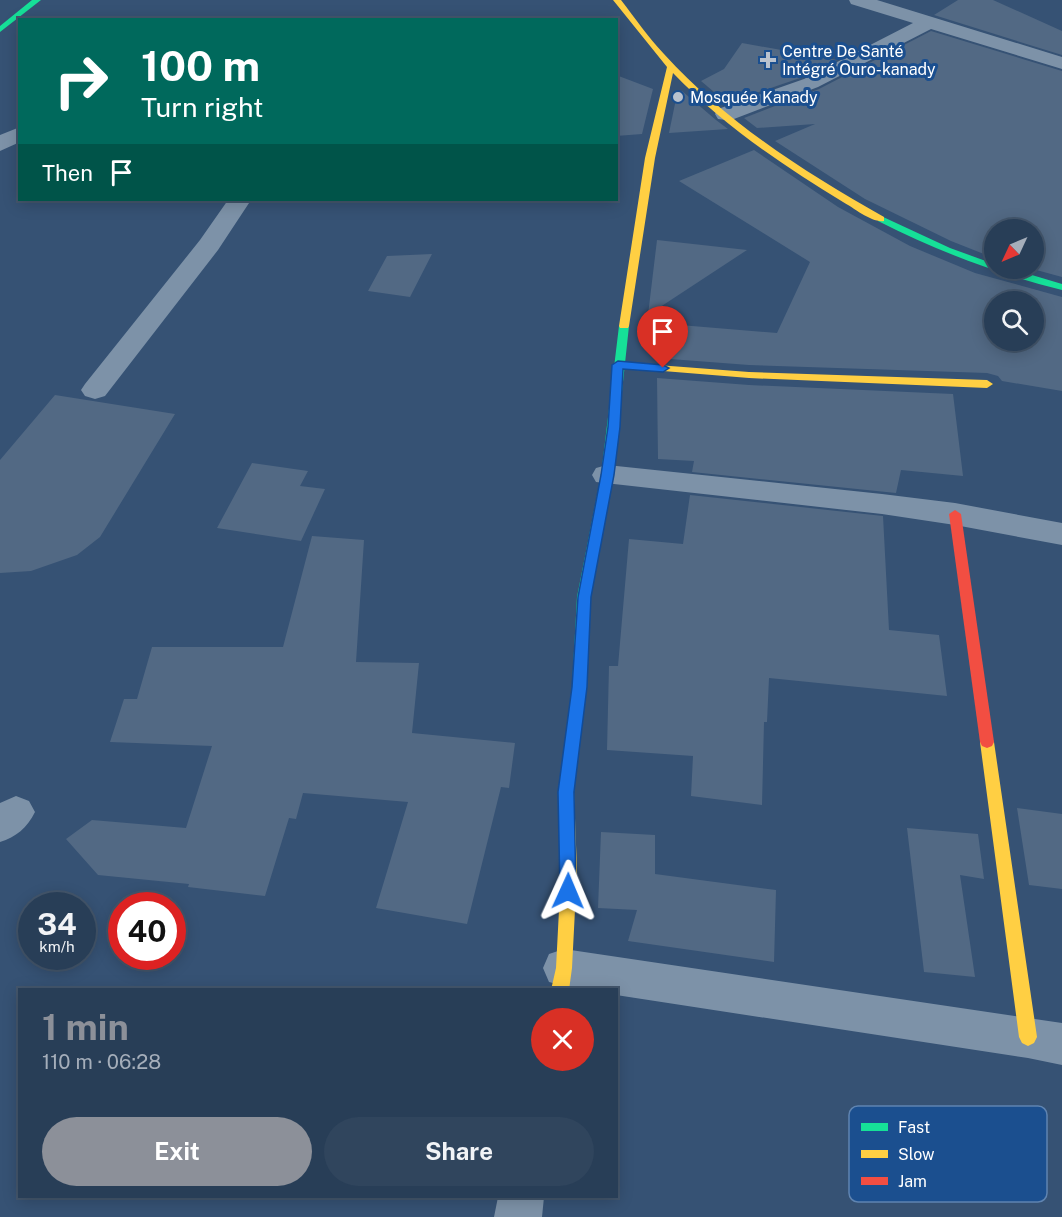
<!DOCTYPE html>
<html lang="en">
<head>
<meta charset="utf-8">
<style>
  body { margin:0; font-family:"Public Sans",sans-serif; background:#30455d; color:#f1f3f6; height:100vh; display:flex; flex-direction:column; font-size:22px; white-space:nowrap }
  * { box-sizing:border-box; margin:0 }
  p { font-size:20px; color:#a5aeba }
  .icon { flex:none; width:33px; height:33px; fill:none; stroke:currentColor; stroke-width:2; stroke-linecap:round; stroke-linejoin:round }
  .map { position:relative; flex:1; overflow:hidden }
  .drawer { position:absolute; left:18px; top:988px; width:600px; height:210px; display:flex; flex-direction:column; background:#283e57; border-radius:0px; box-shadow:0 3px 15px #0003,0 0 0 2px #44576d }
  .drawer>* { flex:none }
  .top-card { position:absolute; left:18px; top:18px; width:600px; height:183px; border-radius:0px; box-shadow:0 3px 15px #0003,0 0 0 2px #44576d; background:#00695c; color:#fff; overflow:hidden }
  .needle { width:39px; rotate:226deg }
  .tools { position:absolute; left:984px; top:219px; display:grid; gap:12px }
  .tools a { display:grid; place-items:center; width:60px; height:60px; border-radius:50%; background:#283e57; box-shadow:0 3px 15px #0003,0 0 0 2px #44576d; font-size:30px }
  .speed { position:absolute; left:18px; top:892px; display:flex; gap:12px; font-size:30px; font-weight:700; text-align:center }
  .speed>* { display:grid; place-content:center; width:78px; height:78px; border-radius:50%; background:#283e57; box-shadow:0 3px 15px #0003,0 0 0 2px #44576d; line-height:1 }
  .speed small { font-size:15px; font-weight:400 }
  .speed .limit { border:9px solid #d22; background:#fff; color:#111 }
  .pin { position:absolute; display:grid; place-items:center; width:51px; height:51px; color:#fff; margin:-62px -26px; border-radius:50% 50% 50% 0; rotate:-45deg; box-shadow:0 0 6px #0007 }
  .pin .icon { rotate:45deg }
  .me { position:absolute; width:66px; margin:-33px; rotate:1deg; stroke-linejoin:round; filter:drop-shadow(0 0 4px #0008) }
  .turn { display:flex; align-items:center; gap:21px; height:126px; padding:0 24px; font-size:27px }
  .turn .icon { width:78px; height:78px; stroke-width:2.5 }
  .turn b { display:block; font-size:42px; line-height:51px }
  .then { display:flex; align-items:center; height:57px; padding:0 24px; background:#0003; gap:12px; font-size:22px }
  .round { display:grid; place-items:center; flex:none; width:63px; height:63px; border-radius:32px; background:#30455d }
  .headline { display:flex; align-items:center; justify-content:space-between; height:102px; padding:0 24px }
  h1 { font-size:36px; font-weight:700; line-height:45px; color:#8c9099 }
  .cta { display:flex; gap:12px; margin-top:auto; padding:12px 24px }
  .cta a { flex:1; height:69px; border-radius:36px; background:#8c9099; color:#fff; font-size:24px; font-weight:700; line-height:69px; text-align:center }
  .cta a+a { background:#30455d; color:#f1f3f6 }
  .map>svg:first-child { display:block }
  .building { fill:#526984; fill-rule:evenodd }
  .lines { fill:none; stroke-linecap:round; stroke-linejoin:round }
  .street { fill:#7d92a8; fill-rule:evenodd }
  .fast { fill:#16e098; fill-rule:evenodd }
  .slow { fill:#ffcf43; fill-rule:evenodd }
  .jam { fill:#f24e42; fill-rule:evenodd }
  .route { fill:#1a73e8; stroke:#114b97; stroke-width:1.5 }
  .poi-dot { fill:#b9c2ce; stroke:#1b4f8f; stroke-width:2 }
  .labels { text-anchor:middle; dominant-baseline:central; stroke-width:6; stroke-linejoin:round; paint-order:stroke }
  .far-poi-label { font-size:16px; fill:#fff; stroke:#1b4f8f; text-anchor:start }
  .key { fill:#1b4f8f; stroke:#5f84b1; stroke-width:1.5 }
  .key-label { font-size:16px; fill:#fff }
</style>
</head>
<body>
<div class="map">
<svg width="1062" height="1217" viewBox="0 0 1062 1217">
  <rect width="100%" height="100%" fill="#365274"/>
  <path class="building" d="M958 0H993L1062 31V55L934 15Z
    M931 31 1062 71V277L1029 268H1034V230H994V258L951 241 865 199 775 141 815 124 757 128 744 118 819 89Z
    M742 43 837 60 803 77 727 103 701 81 724 69Z
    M616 75 653 89 642 134 616 136Z
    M682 91 716 120 728 129 669 133 677 94Z
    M754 150 838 207 910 246 975 273 1062 297V391L1002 381 998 376 987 373 749 365 657 358 656 323 777 333 810 262 679 181ZM994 302H1034V340H994Z
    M657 240 747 250 648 315Z
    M432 254 410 297 368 291 387 256Z
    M657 378 749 385 953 394 963 476 901 470 896 493 692 472 694 461 658 459Z
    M55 395 175 414 100 537 77 555 31 571 0 573V460Z
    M252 463 308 471 300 486 325 489 301 541 217 528Z
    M690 495 883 516 889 630 939 635 947 696 769 678 767 722H764L762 805 691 796 693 756 607 750 609 666H618L629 539 683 544Z
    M312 536 364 540 356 662 419 663 412 733 515 743 509 788 501 787 467 924 376 908 408 802 303 793 296 819 289 818 265 896 188 887 189 884 98 875 66 839 92 820 186 828 212 746 110 742 124 699H137L152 647H283Z
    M1017 808 1062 814V889L1029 885Z
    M907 828 978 834 984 879 960 875 975 977 924 972Z
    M601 832 655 835V874L776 890 774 962 628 941 637 910 598 908Z"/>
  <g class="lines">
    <path class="street" d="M849 0H877L1062 57V69L931 29 818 87 734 119 726 120 718 119 715 114 718 109 804 79 913 23 851 4Z
      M20 127V142L0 151V135Z
      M228 200H251L218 250 105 396 95 399 85 396 81 390 85 384 200 240Z
      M607 465 882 494 955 503 1062 523V545L955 525 882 514 596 482 592 475 596 468Z
      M16 796 29 801 35 812C27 828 16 837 0 842V803Z
      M564 949 1062 1023V1065L1028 1058 616 995V990H581L549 982 543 968 549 954Z
      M498 1197H544L542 1217H494Z"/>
    <path class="fast" d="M32 0H41L0 32V26Z
      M881 216 950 248 994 264V268H1008L1062 284V290C998 274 937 251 878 221V217Z
      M624 323 629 326 613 475 591 597 586 687 581 726 579 730 574 732 569 730 567 726 572 687 577 597 601 475 619 326Z"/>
    <path class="slow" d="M613 0H621C635 18 648 37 664 54 726 122 804 172 884 217V221C872 223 854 208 843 202 782 165 723 125 673 73L655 158 629 326 628 328H620L619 326 645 158 667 67Z
      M618 362 749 372 987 380 993 384 987 388 749 378 614 367V363Z
      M574 720 579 722 581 726 574 792 577 871 572 968 569 990H551L556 968 561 871 558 792 567 726 569 722Z
      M987 736 992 738 994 742 1037 1037 1034 1043 1028 1046 1022 1043 1019 1037 980 742 982 738Z"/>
    <path class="jam" d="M955 510 961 514 994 742 992 746 987 748 982 746 980 742 949 514Z"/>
  </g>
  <path class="route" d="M618 361 663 365 669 368 663 372 623 369 620 427 614 475 591 597 587 687 574 792 576 891 574 896 568 898 562 896 560 891 558 792 572 687 578 597 601 475 608 427 612 365Z"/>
  <g class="poi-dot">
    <path d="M765 51h6v6h6v6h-6v6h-6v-6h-6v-6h6z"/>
    <circle cx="678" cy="97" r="6"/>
  </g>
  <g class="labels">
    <g class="far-poi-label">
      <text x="782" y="51">Centre De Santé<tspan x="782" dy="18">Intégré Ouro-kanady</tspan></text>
      <text x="690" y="97">Mosquée Kanady</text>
    </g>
  </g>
  <rect x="849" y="1106" width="198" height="96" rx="9" class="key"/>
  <rect x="861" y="1123" width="27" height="8" fill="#16e098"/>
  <rect x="861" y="1150" width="27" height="8" fill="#ffcf43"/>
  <rect x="861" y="1177" width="27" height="8" fill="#f24e42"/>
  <g class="key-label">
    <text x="898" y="1133">Fast</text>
    <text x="898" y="1160">Slow</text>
    <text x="898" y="1187">Jam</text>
  </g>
</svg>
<div class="tools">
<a><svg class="needle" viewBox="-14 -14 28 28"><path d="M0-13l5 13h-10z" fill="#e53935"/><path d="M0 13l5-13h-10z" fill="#a5aeba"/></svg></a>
<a><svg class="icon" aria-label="search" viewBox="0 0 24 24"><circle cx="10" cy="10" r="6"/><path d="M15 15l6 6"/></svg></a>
</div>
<div class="speed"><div>34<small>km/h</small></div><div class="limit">40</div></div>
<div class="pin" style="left:663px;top:368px;background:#d93025"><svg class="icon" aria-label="arrive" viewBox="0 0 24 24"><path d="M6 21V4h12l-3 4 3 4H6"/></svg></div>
<svg class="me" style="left:568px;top:891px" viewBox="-20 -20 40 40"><path d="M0-17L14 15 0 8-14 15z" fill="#1a73e8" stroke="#fff" stroke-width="4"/></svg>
<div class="top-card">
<div class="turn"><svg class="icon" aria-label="right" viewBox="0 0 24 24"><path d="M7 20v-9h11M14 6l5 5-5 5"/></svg><div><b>100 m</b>Turn right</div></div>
<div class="then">Then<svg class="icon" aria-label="arrive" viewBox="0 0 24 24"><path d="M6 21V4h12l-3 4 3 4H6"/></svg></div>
</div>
<section class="drawer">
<div class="headline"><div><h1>1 min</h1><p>110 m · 06:28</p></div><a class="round" style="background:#d93025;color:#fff"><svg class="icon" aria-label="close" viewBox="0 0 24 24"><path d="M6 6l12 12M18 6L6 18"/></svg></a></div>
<div class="cta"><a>Exit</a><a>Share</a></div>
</section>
</div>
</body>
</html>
